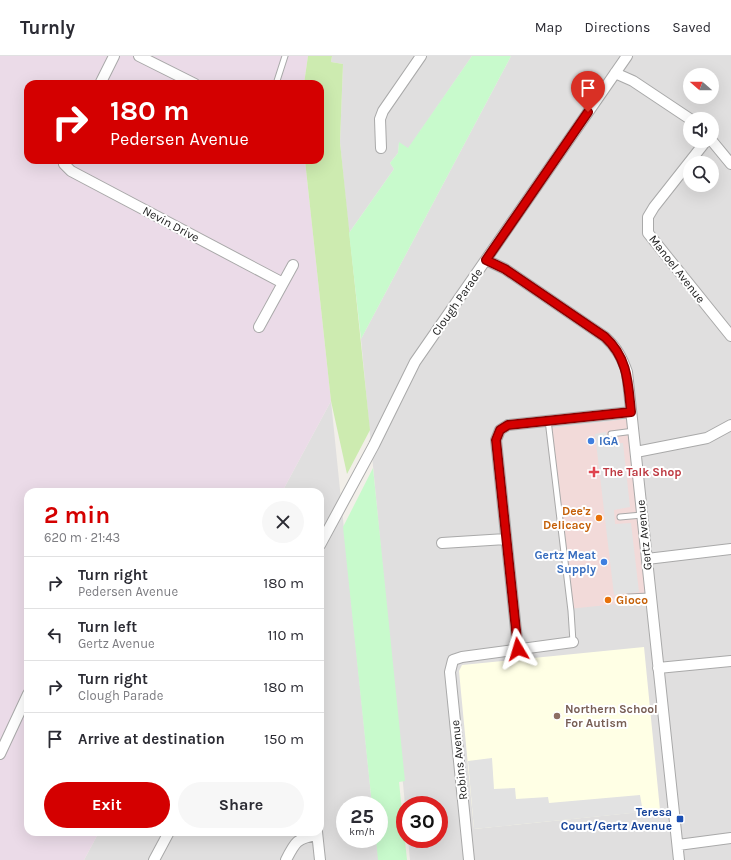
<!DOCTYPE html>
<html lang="en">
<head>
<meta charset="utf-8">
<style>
  body { margin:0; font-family:Karla,sans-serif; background:#f7f7f7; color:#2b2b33; height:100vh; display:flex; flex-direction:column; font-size:15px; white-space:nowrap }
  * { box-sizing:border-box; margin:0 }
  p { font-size:13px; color:#7c7c81 }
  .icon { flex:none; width:22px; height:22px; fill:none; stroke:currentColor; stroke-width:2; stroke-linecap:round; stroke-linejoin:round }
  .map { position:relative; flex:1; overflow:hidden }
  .sheet { position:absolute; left:24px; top:432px; width:300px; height:348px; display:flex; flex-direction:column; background:#fff; border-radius:12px; box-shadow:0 4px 16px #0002 }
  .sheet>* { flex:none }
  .top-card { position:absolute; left:24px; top:24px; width:300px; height:84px; border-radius:12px; box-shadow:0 4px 16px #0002; background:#d40000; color:#fff; overflow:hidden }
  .needle { width:26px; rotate:290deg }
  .controls { position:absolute; left:683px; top:12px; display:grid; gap:8px }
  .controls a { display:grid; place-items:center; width:36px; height:36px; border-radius:50%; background:#fff; box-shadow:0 4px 16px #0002; font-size:20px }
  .speed { position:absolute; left:336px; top:740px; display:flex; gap:8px; font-size:20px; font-weight:700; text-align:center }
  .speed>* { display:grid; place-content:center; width:52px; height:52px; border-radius:50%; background:#fff; box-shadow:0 4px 16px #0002; line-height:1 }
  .speed small { font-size:10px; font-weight:400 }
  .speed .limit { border:6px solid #d22; background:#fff; color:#111 }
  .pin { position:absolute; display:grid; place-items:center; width:34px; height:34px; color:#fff; margin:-41px -17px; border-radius:50% 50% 50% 0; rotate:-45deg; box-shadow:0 0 4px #0007 }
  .pin .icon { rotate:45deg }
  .me { position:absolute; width:44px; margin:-22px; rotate:353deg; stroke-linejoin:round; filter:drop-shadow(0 0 3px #0008) }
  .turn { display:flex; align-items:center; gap:14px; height:84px; padding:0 20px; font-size:18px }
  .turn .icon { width:52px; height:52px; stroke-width:2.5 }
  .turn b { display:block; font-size:28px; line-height:34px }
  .round { display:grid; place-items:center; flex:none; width:42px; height:42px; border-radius:21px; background:#f7f7f7 }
  .headline { display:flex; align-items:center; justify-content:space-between; height:68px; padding:0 20px }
  h1 { font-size:24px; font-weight:700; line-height:30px; color:#d40000 }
  .primary-button { display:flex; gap:8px; margin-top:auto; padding:8px 20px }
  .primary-button a { flex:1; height:46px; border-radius:24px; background:#d40000; color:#fff; font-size:16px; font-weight:700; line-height:46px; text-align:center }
  .primary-button a+a { background:#f7f7f7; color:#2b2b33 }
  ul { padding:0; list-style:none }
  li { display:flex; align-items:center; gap:12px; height:52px; padding:0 20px; border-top:1px solid #e1e1e2 }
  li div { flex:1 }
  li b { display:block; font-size:15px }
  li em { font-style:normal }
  header { display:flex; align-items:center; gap:24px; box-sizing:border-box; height:56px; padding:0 20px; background:#fff; border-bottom:1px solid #e1e1e2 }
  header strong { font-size:19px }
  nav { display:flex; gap:22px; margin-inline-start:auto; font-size:14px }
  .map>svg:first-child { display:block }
  .residential { fill:#e0dfdf; fill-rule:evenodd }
  .commercial { fill:#f2dad9 }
  .industrial { fill:#ebdbe8 }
  .education { fill:#ffffe5 }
  .grass { fill:#cdebb0 }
  .park { fill:#c8facc }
  .parking { fill:#e2e2e2 }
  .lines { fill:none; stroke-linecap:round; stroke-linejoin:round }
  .lane-casing { stroke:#a9a9a9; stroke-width:7 }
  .street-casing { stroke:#a9a9a9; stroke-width:12 }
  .lane { stroke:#fff; stroke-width:5 }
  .street { stroke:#fff; stroke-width:10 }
  .route-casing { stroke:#8a0000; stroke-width:10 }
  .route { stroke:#d40000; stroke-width:7 }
  .shop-dot { fill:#3f7fe0; stroke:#fff; stroke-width:1.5 }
  .health-dot { fill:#e0444e; stroke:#fff; stroke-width:1.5 }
  .food-dot { fill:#e8710a; stroke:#fff; stroke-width:1.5 }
  .education-dot { fill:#8d6e63; stroke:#fff; stroke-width:1.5 }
  .transit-dot { fill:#1a4fb4; stroke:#fff; stroke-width:1.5 }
  .labels { text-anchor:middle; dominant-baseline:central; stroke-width:4; stroke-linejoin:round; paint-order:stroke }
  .street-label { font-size:12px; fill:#222; stroke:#fff }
  .shop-label { font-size:12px; font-weight:bold; fill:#366cbe; stroke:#fff; text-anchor:start }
  .health-label { font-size:12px; font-weight:bold; fill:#be3a42; stroke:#fff; text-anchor:start }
  .food-label { font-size:12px; font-weight:bold; fill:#c56008; stroke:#fff; text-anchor:end }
  .education-label { font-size:12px; font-weight:bold; fill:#785e54; stroke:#fff; text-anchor:start }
  .transit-label { font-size:12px; font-weight:bold; fill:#164399; stroke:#fff; text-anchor:end }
</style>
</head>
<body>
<header>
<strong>Turnly</strong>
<nav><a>Map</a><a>Directions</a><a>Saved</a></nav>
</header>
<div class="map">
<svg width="731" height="804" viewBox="0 0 731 804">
  <rect width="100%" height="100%" fill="#f2efe9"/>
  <path class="residential" d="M332 0H472L408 93 399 87 398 97 390 107 394 113 349 177 340 86 343 8 331 6Z
    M511 0H731V804H410L408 783H439V749H405L361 283ZM690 19H712V41H690ZM690 63H712V85H690ZM690 107H712V129H690Z
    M331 345 372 749H345V783H376L379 804H84L99 776H320V436H282Z"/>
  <path class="commercial" d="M627 363 647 545 568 553 546 373Z"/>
  <path class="industrial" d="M0 0H308L304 28H28V104H305L331 345 282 436H28V776H99L84 804H0Z"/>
  <path class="education" d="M644 591 660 754 474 773 459 615 462 609Z"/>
  <path class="grass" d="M308 0H332L331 6 343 8 340 86 370 374 347 418 331 345 305 104H320V28H304Z"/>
  <path class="park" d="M472 0H511L361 283 349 177 394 113 390 107 398 97 399 86 408 92Z
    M373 412 405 725 399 726 407 804H378L376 783H379V749H372L343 471Z"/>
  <path class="parking" d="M606 376 607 388 623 387 630 451 614 454 615 468 631 467 639 536 614 539 595 378Z
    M492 702 494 733 515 732 516 743 548 741 549 747 640 739 643 756 474 773 468 705Z"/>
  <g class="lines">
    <defs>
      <path id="lane" d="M276 28 285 0
        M548 364 571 555 573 586
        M611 378 634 375
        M620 461 642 459
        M628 541 650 540"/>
      <path id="street" d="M139 0 195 28
        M615 17 633 25 690 63
        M100 28 114 0
        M706 85 654 151 648 161V177L731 280
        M712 85 731 108
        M381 92 380 63 383 55 421 0
        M65 104 64 108 71 115 283 227
        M486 204 505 213 605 281C617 292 622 302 627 316L679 804
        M259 271 293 209
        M636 396 707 382 731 369
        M442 487 506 483
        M320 489 374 389 415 306 627 0
        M647 503 731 493
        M518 593 496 384 500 374 508 369 631 356
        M658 612 731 605
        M0 698 28 638
        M317 776 320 804
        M678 789 731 782
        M154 804 169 776
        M286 804C295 786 297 782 317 779
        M469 804 450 616 453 604 462 601 573 586"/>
    </defs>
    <use href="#lane" class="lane-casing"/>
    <use href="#street" class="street-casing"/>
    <use href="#lane" class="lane"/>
    <use href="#street" class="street"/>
  </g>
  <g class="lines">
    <defs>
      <path id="route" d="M518 593 496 384 500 374 508 369 631 356C628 327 628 302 605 281L505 213 486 204 588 56"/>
    </defs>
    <use href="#route" class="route-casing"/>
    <use href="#route" class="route"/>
  </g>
  <g class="shop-dot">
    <circle cx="591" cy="385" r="4"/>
    <circle cx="604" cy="506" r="4"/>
  </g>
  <path class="health-dot" d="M592 410h4v4h4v4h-4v4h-4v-4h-4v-4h4z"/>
  <g class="food-dot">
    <circle cx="599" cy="462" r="4"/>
    <circle cx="608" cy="544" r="4"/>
  </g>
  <circle class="education-dot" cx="557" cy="660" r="4"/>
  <rect class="transit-dot" x="676" y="759" width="8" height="8" rx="2"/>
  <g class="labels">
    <g class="street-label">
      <text transform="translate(171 168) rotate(28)">Nevin Drive</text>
      <text transform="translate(677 213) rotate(52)">Manoel Avenue</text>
      <text transform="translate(457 246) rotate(-55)">Clough Parade</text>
      <text transform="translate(644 479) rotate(-96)">Gertz Avenue</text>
      <text transform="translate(459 704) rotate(-96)">Robins Avenue</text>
    </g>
    <g class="shop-label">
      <text x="599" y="385">IGA</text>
      <text x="596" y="499" text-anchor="end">Gertz Meat<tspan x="596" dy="14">Supply</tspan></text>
    </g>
    <g class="health-label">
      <text x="603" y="416">The Talk Shop</text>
    </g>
    <g class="food-label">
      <text x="591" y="455">Dee'z<tspan x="591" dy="14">Delicacy</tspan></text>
      <text x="616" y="544" text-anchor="start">Gioco</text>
    </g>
    <g class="education-label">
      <text x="565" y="653">Northern School<tspan x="565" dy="14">For Autism</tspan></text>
    </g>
    <g class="transit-label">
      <text x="672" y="756">Teresa<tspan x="672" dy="14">Court/Gertz Avenue</tspan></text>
    </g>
  </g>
</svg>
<div class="controls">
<a><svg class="needle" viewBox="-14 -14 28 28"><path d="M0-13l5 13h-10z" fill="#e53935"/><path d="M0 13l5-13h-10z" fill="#7c7c81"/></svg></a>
<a><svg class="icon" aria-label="sound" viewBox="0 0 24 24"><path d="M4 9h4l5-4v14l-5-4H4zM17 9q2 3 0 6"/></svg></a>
<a><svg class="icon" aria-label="search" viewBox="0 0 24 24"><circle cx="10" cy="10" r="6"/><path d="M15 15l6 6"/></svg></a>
</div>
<div class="speed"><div>25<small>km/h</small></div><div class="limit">30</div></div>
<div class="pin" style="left:588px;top:56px;background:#d93025"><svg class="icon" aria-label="arrive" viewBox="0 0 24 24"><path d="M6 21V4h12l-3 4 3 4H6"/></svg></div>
<svg class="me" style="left:518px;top:593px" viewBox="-20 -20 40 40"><path d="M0-17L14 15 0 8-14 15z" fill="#d40000" stroke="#fff" stroke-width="4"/></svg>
<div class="top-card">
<div class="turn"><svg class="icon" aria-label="right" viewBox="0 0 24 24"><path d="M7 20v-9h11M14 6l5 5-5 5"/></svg><div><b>180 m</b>Pedersen Avenue</div></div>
</div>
<section class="sheet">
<div class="headline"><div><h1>2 min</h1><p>620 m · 21:43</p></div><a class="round"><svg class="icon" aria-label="close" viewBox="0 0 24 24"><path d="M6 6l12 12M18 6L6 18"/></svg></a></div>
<ul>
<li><svg class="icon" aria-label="right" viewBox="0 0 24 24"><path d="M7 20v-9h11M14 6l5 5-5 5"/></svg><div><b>Turn right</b><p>Pedersen Avenue</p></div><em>180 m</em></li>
<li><svg class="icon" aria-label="left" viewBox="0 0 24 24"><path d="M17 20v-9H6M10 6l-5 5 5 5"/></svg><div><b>Turn left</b><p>Gertz Avenue</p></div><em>110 m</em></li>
<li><svg class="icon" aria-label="right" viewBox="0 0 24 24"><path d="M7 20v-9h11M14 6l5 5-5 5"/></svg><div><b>Turn right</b><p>Clough Parade</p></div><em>180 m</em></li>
<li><svg class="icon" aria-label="arrive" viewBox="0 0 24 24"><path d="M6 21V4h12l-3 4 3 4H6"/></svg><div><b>Arrive at destination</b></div><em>150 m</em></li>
</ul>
<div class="primary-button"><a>Exit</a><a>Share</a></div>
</section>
</div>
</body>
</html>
